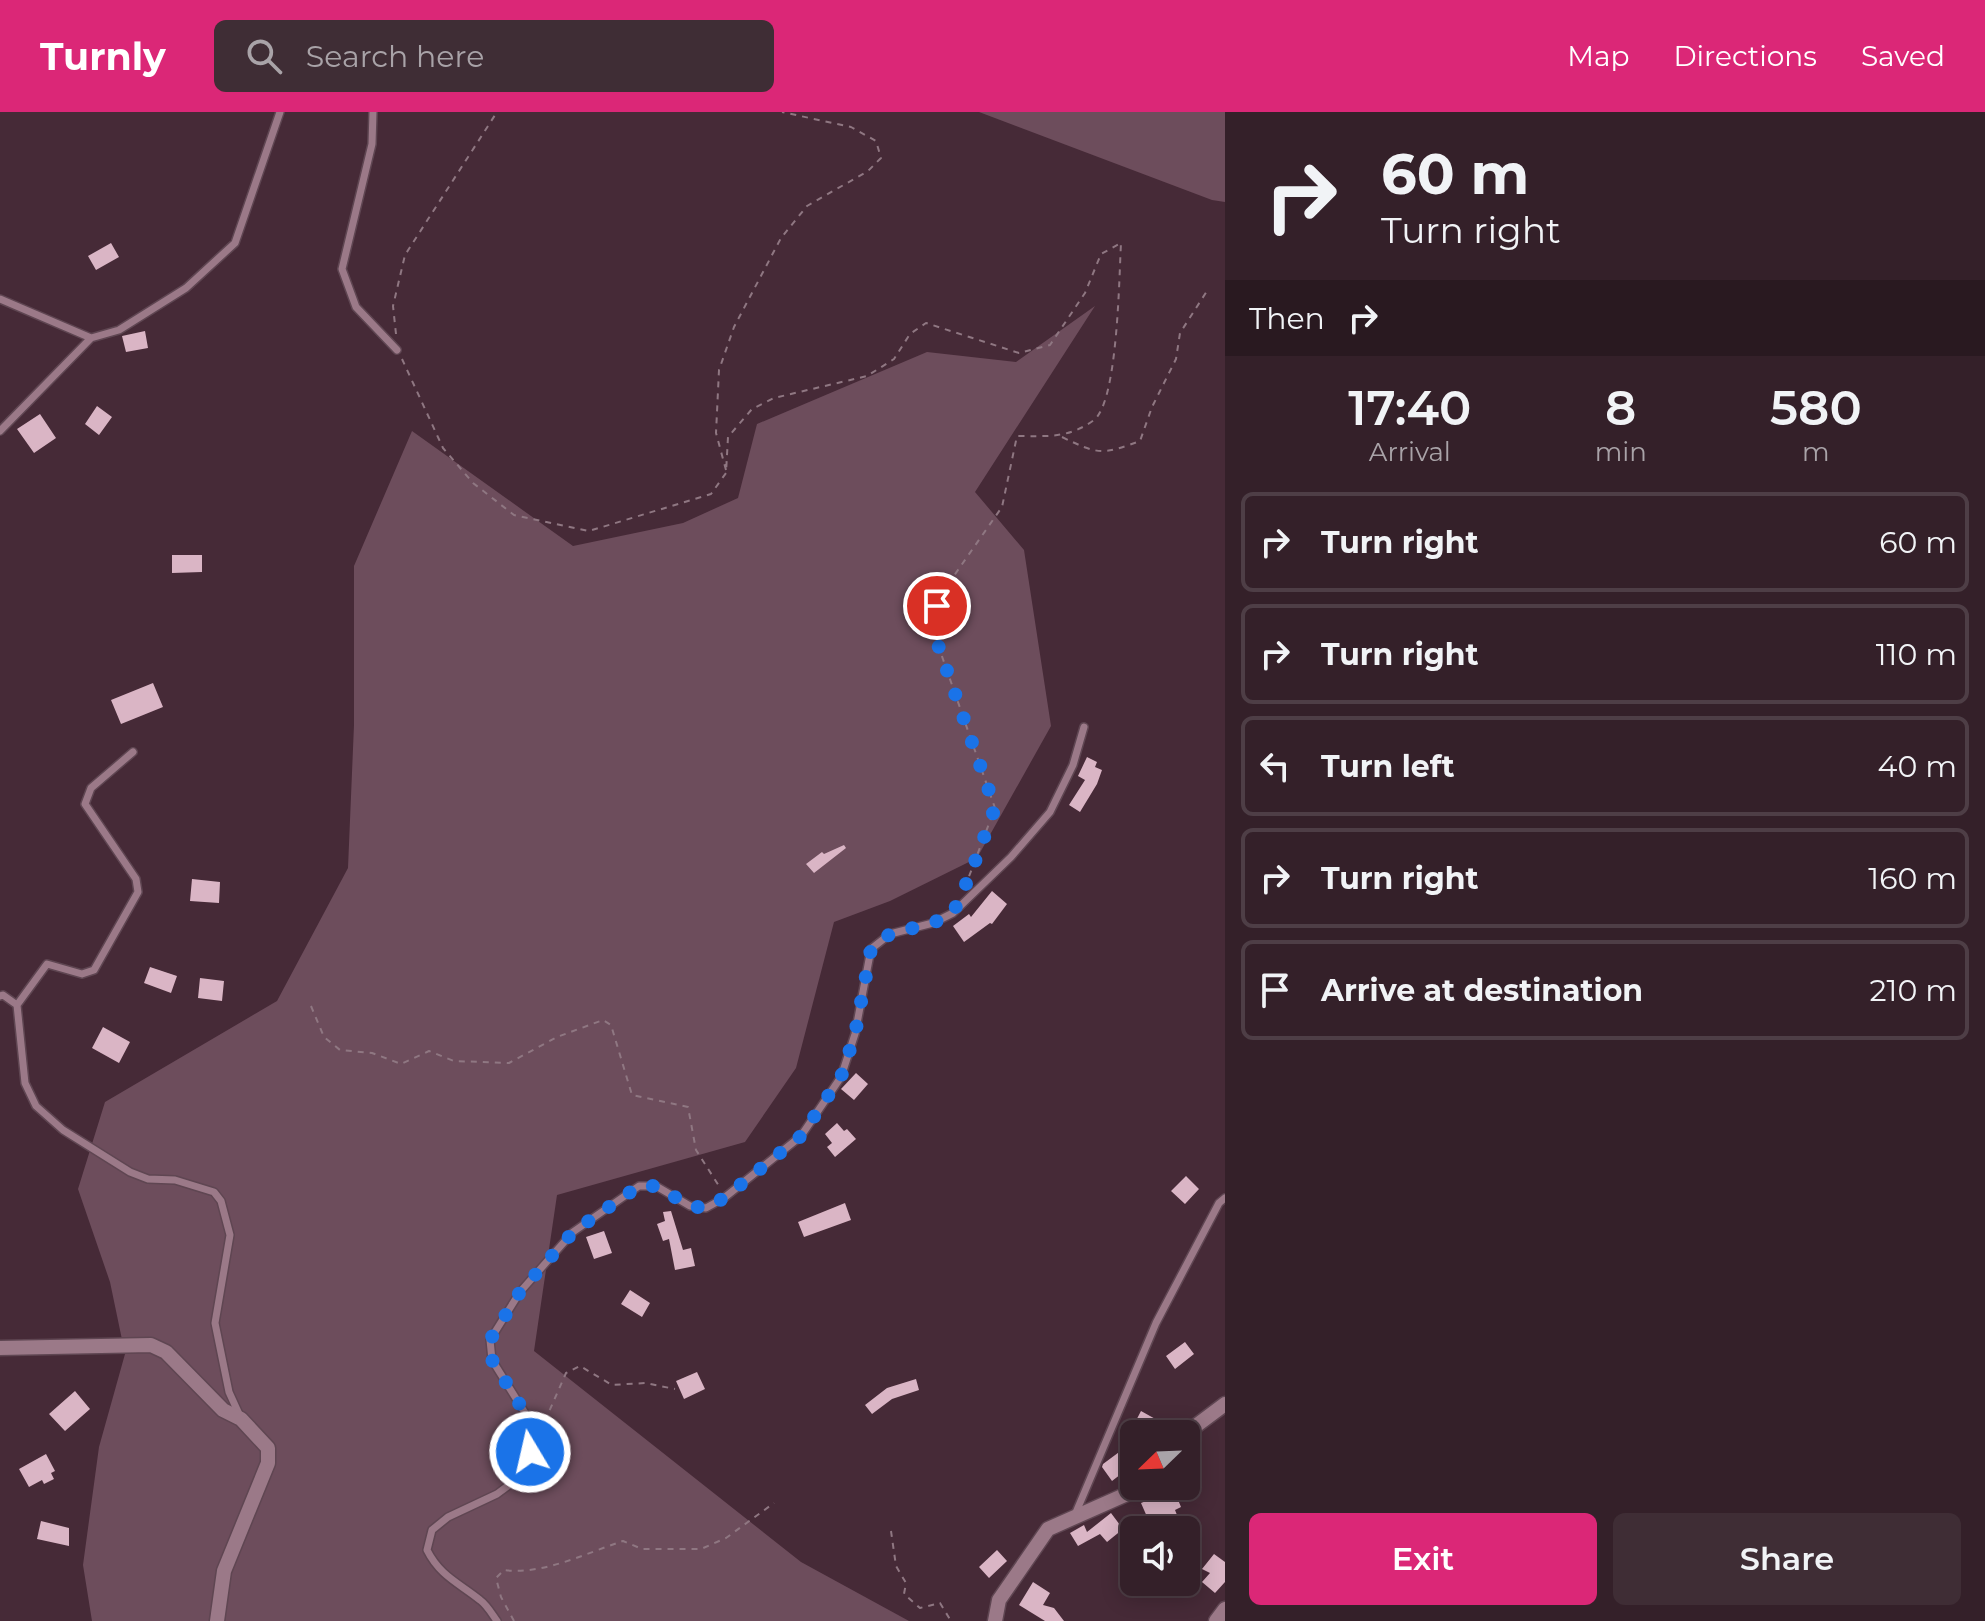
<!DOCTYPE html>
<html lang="en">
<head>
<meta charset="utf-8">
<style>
  body { margin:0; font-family:Montserrat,sans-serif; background:#3f2d35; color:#f1f3f6; height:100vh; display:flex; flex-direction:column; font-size:30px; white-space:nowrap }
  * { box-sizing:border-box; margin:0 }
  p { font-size:26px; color:#a9a3a8 }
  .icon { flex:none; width:44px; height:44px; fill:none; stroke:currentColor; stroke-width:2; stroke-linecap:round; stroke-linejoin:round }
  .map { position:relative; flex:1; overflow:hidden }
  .sheet { display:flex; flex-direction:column; background:#342029; width:760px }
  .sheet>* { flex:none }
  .hud { background:#342029; color:#f1f3f6; overflow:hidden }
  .needle { width:52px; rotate:247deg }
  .controls { position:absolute; left:1120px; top:1308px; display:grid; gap:16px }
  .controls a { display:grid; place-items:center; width:80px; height:80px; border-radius:12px; background:#342029; box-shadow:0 4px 20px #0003,0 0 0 2px #4e3e46; font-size:40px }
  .pin { position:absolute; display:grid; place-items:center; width:68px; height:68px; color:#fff; margin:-34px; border:4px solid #fff; border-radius:50%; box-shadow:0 2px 8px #0007 }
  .me { position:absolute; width:88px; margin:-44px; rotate:351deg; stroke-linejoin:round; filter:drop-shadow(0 0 6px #0008) }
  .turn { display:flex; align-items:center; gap:28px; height:168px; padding:0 24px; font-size:36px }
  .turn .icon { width:104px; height:104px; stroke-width:2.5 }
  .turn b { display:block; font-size:56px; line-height:68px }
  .then { display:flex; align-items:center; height:76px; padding:0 24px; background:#0003; gap:16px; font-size:30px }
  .eta { display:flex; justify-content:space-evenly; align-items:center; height:136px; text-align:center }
  .eta b { font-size:48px; font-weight:600; line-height:56px }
  .primary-button { display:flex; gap:16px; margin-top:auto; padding:16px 24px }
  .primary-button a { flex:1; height:92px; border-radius:12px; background:#db2777; color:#fff; font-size:32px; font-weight:600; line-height:92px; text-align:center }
  .primary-button a+a { background:#3f2d35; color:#f1f3f6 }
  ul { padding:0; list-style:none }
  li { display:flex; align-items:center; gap:24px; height:100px; margin:0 16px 12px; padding:0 8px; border:4px solid #4e3e46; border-radius:12px }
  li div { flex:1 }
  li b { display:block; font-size:30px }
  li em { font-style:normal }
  header { display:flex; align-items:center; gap:48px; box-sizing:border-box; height:112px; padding:0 40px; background:#db2777; color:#fff }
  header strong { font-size:38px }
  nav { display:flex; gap:44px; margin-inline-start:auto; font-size:28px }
  .search { width:560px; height:72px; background:#3f2d35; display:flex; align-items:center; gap:20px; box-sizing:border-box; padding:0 28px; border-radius:12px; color:#a9a3a8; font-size:30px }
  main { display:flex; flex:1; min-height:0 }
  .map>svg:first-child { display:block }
  .green { fill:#6d4d5c }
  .building { fill:#dab5c5 }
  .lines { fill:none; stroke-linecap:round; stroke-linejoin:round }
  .lane-casing { stroke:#5f4652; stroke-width:10 }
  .street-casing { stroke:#5f4652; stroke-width:17 }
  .path { stroke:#8f7782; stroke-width:2; stroke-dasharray:6 6; stroke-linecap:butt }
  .lane { stroke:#9b7988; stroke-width:7 }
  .street { stroke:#9b7988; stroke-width:14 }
  .route { stroke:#1a73e8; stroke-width:14; stroke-dasharray:0 25.2 }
</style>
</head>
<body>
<header>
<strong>Turnly</strong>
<div class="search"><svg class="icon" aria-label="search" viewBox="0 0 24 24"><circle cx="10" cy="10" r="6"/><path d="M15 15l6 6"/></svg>Search here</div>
<nav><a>Map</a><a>Directions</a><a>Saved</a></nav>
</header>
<main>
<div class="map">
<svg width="1225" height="1509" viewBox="0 0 1225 1509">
  <rect width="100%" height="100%" fill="#462a37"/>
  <path class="green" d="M979 0H1225V90L1212 88Z
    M1095 194 975 380 1024 438 1051 614 977 746 890 789 834 810 796 956 745 1030 557 1083 534 1239 801 1450 909 1509H92L83 1453 99 1335 125 1242 110 1170 78 1077 105 990 277 889 348 756 354 613V454L412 319 573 434 683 411 738 386 757 312 927 240 1016 250Z"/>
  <path class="building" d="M111 131 119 145 96 158 88 144Z
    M145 219 148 236 126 240 122 224Z
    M97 294 112 305 99 323 85 312Z
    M40 302 56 326 34 341 17 317Z
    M172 443H202V460L172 461Z
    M153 571 163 595 121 612 111 588Z
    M1087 645 1097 650 1095 655 1102 658 1097 672 1080 700 1069 693 1085 668 1078 664Z
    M844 733 846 736 814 761 806 752 822 740 824 742Z
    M192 767 220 770 219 791 190 789Z
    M992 779 1007 792 992 812 990 811 964 830 953 814 969 802 971 805Z
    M150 855 177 864 171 881 144 871Z
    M200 866 224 869 222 889 198 886Z
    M103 915 130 930 119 951 92 936Z
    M856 961 868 972 854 988 841 977Z
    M837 1011 844 1019 847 1017 856 1027 835 1045 827 1035 832 1031 825 1022Z
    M1186 1064 1199 1077 1185 1092 1171 1079Z
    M845 1091 851 1108 804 1125 798 1110Z
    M671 1099 683 1138 691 1136 695 1154 675 1158 669 1127 663 1129 657 1112 665 1109 663 1100Z
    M604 1119 612 1141 594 1147 586 1125Z
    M630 1178 650 1191 642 1205 621 1192Z
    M1185 1230 1194 1242 1175 1257 1166 1244Z
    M697 1260 705 1277 684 1287 676 1269Z
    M916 1267 919 1278 892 1287 872 1302 865 1293 887 1276Z
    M75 1279 90 1297 65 1319 49 1302Z
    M1141 1299 1159 1309 1152 1322H1129Z
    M1134 1329V1352L1112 1369 1102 1355 1103 1352Z
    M46 1342 55 1359 51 1361 54 1367 44 1372 42 1368 29 1375 19 1357Z
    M1174 1378 1181 1395 1175 1398 1177 1403 1170 1406 1172 1409 1159 1414 1155 1404 1148 1407 1141 1391Z
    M1111 1401 1123 1417 1107 1430 1100 1422 1078 1434 1070 1421 1084 1413 1087 1420Z
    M41 1409 69 1416V1434L37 1427Z
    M997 1438 1007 1449 989 1466 979 1455Z
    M1214 1442 1225 1450V1470L1215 1481 1202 1470 1210 1461 1202 1457Z
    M1033 1470 1050 1481 1043 1493 1054 1496 1064 1509H1045L1019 1493Z"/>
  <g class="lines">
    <defs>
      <path id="lane" d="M373 0 372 32 342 157 356 195 397 238
        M0 187 91 226 119 218 186 176 235 131 280 0
        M0 319 91 226
        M0 884 3 883 17 893 25 971 36 994 63 1018 130 1060 148 1067 175 1068 214 1080 221 1089 230 1123 215 1211 229 1280 239 1302
        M17 893 47 852 82 862 94 858 138 780 136 767 85 692 91 676 133 640
        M1074 1405 1156 1211 1219 1091 1225 1086
        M497 1509C492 1502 487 1493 480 1488 459 1471 440 1464 427 1438L432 1418 448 1405 497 1382 521 1364 530 1340 525 1301 492 1248 490 1228 520 1180 573 1120 639 1074H656L690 1094 706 1096 724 1086 801 1024 841 965 855 922 871 837 890 822 933 811 953 801 1011 745 1050 700 1073 653 1084 615"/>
      <path id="street" d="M0 1236 151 1233 166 1240 223 1298 241 1307 268 1336V1351L224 1459 217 1509
        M1185 1322 1225 1292
        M995 1509 999 1488 1048 1417 1145 1374
        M1216 1509 1225 1497"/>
    </defs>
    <use href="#lane" class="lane-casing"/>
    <use href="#street" class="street-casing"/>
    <path class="path" d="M396 222 393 194 405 143 497 0
      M402 247 443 336 473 371 514 403 589 419 711 382 726 361 728 325 752 297 774 286 867 264 894 247 910 222 926 211 1019 241 1050 233 1085 181 1101 142 1121 131C1119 165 1118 289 1094 308 1068 327 1046 324 1017 324L1002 395 944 478 930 510 995 696 965 775
      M1062 325C1099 343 1102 343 1140 329L1152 295 1176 247 1180 221 1207 179
      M726 358 716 321 719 258 734 215 781 126 807 94 868 59 881 46 876 29 851 15 782 0
      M311 894 324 925 340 938 372 941 401 952 429 939 454 949 509 951 557 925 603 908 611 913 632 983 688 995 696 1038 719 1074
      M540 1320 566 1261 580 1254 612 1273 645 1271 675 1277
      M891 1419 896 1454 906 1471 904 1482 920 1496 940 1491 951 1509
      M514 1509 501 1485 496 1466 504 1458C544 1463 586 1441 623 1429L642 1437H701L726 1426 774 1391"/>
    <use href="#lane" class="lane"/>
    <use href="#street" class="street"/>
  </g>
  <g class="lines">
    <path class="route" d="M530 1340 525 1301 492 1248 490 1228 520 1180 573 1120 639 1074H656L690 1094 706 1096 724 1086 801 1024 841 965 855 922 871 837 890 822 933 811 953 801 970 763 995 696 930 510 937 494"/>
  </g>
</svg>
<div class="controls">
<a><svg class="needle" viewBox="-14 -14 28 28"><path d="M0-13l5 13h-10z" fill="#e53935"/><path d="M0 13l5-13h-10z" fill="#a9a3a8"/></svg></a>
<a><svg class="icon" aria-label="sound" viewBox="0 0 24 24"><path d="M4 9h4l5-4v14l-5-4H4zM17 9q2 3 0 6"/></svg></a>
</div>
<div class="pin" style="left:937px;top:494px;background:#d93025"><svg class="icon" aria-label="arrive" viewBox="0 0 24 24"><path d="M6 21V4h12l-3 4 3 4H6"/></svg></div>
<svg class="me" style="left:530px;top:1340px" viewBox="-20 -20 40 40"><circle r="17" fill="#1a73e8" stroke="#fff" stroke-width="3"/><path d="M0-11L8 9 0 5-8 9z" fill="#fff"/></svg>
</div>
<section class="sheet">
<div class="hud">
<div class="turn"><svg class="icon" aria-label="right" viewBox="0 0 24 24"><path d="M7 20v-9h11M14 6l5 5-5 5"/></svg><div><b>60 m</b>Turn right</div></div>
<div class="then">Then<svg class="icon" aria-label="right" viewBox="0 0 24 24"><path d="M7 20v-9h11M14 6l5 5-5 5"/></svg></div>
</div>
<div class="eta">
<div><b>17:40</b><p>Arrival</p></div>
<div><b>8</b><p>min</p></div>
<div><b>580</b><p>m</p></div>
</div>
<ul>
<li><svg class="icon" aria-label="right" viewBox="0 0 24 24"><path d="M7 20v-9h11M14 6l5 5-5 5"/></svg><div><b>Turn right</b></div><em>60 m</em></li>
<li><svg class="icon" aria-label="right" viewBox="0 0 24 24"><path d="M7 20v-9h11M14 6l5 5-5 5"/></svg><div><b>Turn right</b></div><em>110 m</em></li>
<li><svg class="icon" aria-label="left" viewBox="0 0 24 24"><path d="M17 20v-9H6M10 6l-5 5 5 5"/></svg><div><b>Turn left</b></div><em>40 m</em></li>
<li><svg class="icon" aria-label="right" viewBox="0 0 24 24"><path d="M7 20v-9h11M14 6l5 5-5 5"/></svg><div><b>Turn right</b></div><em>160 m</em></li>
<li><svg class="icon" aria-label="arrive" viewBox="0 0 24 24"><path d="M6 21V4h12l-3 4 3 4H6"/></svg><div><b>Arrive at destination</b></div><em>210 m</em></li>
</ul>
<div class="primary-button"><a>Exit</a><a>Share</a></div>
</section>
</main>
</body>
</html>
